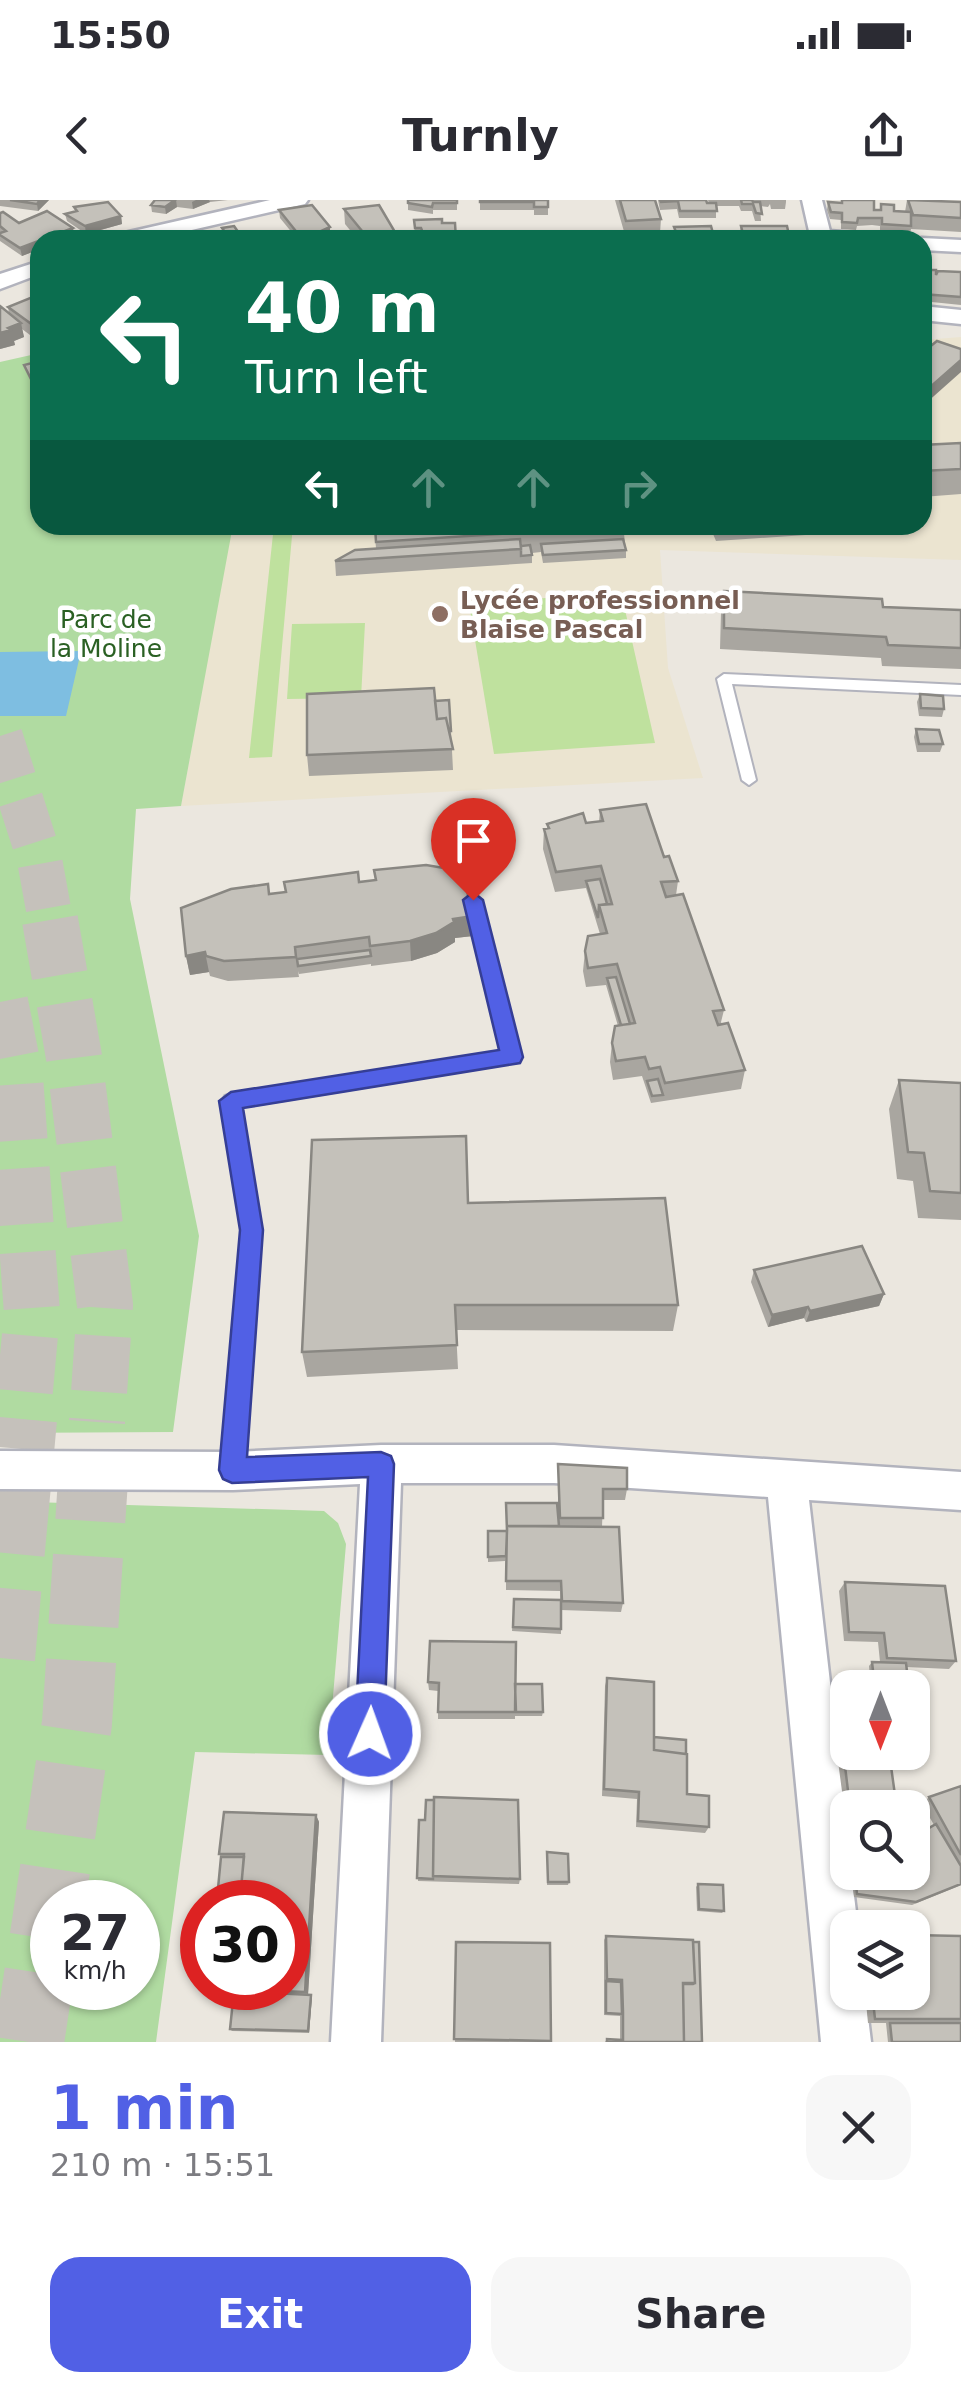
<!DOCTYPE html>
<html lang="en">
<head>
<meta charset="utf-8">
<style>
  body { margin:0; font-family:"DejaVu Sans",sans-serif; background:#f7f7f7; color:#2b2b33; height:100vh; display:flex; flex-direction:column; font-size:38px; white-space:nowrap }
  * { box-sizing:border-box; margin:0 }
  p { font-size:32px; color:#7c7c81 }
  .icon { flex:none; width:55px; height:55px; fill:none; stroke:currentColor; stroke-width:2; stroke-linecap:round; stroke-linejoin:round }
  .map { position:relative; height:1842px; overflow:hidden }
  .side { display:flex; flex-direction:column; background:#fff; flex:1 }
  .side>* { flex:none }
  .guide { position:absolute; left:30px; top:30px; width:902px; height:305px; border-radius:30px; box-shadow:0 2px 8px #0004; background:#0b6e4f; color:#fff; overflow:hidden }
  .needle { width:65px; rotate:180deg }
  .fabs { position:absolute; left:830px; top:1470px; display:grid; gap:20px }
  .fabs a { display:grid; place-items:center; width:100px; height:100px; border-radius:20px; background:#fff; box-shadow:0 2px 8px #0004; font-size:50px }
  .speed { position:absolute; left:30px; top:1680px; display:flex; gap:20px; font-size:50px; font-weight:700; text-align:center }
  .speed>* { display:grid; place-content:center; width:130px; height:130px; border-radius:50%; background:#fff; box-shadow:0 2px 8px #0004; line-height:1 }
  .speed small { font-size:25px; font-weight:400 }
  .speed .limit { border:15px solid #d22; background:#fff; color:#111 }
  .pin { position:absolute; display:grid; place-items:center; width:85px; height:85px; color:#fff; margin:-102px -42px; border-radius:50% 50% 50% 0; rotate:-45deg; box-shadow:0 0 10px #0007 }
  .pin .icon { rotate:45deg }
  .me { position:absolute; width:110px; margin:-55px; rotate:2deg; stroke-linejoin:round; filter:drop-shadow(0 0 8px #0008) }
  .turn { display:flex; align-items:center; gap:35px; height:210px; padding:0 50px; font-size:45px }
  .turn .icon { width:130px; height:130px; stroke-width:2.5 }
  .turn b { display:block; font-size:70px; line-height:85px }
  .lanes { display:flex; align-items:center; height:95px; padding:0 50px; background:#0003; justify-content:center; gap:50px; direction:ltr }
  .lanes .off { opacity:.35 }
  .round { display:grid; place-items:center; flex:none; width:105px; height:105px; border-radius:30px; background:#f7f7f7 }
  .headline { display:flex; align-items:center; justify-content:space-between; height:170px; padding:0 50px }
  h1 { font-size:60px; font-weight:700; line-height:75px; color:#5160e5 }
  .button { display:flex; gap:20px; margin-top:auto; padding:20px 50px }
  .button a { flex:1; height:115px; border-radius:30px; background:#5160e5; color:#fff; font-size:40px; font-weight:700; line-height:115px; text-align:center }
  .button a+a { background:#f7f7f7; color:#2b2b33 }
  .status { display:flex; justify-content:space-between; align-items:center; height:70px; padding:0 50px; background:#fff; direction:ltr }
  .status svg { height:28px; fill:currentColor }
  header { display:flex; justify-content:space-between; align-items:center; height:130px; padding:0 50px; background:#fff; font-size:45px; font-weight:700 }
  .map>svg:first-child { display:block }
  .education { fill:#ebe4d0 }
  .green { fill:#b0dba1; fill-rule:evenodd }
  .pitch { fill:#bfe19e }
  .water { fill:#7ebee1 }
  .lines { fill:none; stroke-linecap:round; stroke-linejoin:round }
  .motorway-tunnel-far2 { stroke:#c5c1bb; stroke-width:45; stroke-dasharray:45 22; stroke-linecap:butt }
  .motorway-tunnel-far1 { stroke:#c5c1bb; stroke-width:56; stroke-dasharray:56 28; stroke-linecap:butt }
  .motorway-tunnel { stroke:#c5c1bb; stroke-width:70; stroke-dasharray:70 35; stroke-linecap:butt }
  .service-casing { stroke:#b2b3bd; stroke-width:4 }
  .minor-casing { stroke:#b2b3bd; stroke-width:5 }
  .service { fill:#fff; fill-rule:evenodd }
  .minor { fill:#fff; fill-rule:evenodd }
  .wall { fill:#a9a6a0 }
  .shaded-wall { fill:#898782 }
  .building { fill:#c4c1ba; stroke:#898782; stroke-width:2.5 }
  .route { fill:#5160e5; stroke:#353e95; stroke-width:2.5 }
  .education-dot { fill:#8d6e63; stroke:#fff; stroke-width:4 }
  .labels { text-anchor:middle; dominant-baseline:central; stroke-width:9; stroke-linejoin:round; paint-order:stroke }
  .far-education-label { font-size:25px; font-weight:bold; fill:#785e54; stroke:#fff; text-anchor:start }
  .far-park-label { font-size:25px; fill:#2a6023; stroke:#fff }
</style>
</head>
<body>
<div class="status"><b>15:50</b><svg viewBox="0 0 49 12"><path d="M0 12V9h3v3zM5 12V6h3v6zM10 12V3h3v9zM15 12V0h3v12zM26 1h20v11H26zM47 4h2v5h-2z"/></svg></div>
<header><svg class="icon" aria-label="back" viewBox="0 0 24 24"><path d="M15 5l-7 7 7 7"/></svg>Turnly<svg class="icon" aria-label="share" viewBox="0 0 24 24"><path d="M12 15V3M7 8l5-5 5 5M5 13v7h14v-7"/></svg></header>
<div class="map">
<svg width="961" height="1842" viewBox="0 0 961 1842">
  <rect width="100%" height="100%" fill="#ebe7df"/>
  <path class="education" d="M961 137V360L660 350 668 468 703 578 181 606 232 325H922L923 140Z"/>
  <path class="green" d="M40 153V325H233L181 606 136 609 130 699 199 1036 173 1232 0 1233V162Z
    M0 1301 324 1311 338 1323 346 1344 328 1555 195 1552 156 1842H0ZM52 1702H138V1788H52Z"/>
  <path class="pitch" d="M274 325H293L272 557 249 558Z
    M621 392 655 543 494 554 469 404Z
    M365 423 361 498 287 499 292 424Z"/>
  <path class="water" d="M81 451 66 516H0V452Z"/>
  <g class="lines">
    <path class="motorway-tunnel-far2" d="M0 536 39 657 51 723"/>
    <path class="motorway-tunnel-far1" d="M50 720 74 857 105 1105 97 1222
      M0 802 15 877 32 1113 22 1222"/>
    <path class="motorway-tunnel" d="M0 1458 22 1219
      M29 1842 77 1523 97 1219"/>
    <defs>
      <path id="service" d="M724 474 961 485V495L732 484 756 580 749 585 742 580 717 479Z
        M473 694 481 700 520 857 518 862 241 907 260 1030 243 1271 240 1278 233 1281 226 1278 223 1271 242 1030 222 901 225 896 231 894 502 852 465 700Z"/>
      <path id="minor" d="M270 0H308L305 4 148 40H109L120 34Z
        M802 0H822L830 31 865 34 876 40H811Z
        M922 38 961 40V52L922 50V40H914Z
        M40 61V74L0 89V74Z
        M922 106 961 110V124L922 120Z
        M381 1245H554L961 1272V1310L809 1300 848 1639V1672H851L858 1728H848V1792H865L871 1842H821L768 1297 554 1283H401L381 1842H331L360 1284 233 1290 0 1289V1251L233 1252Z"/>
    </defs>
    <use href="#service" class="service-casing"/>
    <use href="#minor" class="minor-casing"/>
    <use href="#service" class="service"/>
    <use href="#minor" class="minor"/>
  </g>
  <path class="wall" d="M0 0H49L38 11 0 6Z
    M155 0H228L210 2 193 9 177 7 166 14 152 12 151 5Z
    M457 0V10H433V14L408 10V3Z
    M480 0H548V15H534V10H480Z
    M615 0H655L661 19 660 33 625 35Z
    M658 0H706L707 3H709L708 0H786V2L785 9H771L770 4 768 7 760 6 761 21H755L752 11H741L739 6H716V18H679L677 9 660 10Z
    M907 0 961 2V32L911 29 910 34 880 32V26L872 25 857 26 856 30 841 29V20L830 19 827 10 828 2 842 3 880 10 881 4 894 11 905 12Z
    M74 7 121 16 122 24 86 34 67 21 65 14 75 11Z
    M344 9 396 40H358L345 24Z
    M279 10 330 35 323 38 325 40H298L280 18Z
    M0 13 19 23 73 28 74 35 62 40H40V49L22 56 0 41Z
    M414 20 456 40H423L421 35 415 36Z
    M741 26 790 40H739Z
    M674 27 714 37V40H676L674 34Z
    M922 70 936 75 961 72V105L922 101Z
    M40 94V135L34 138 22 129 24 137 14 141 15 145 0 149V106L9 114 8 107Z
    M961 149 925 204 922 203V153Z
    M961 243V294L922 297V245Z
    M374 325H851L849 332 716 341 711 329 624 334 626 350V358L543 363 541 352 532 353V363L336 376 335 361 376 348Z
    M724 391 883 407 961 410V469L882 466 881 458 720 449 721 412Z
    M920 494 944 509 942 517 919 516 917 502Z
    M435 501 451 531 453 570 309 576 307 555Z
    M916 529 943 544 940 552H917L914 537Z
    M600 610 664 657 678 681 676 695 724 810 721 822 745 870 741 889 651 903 642 876 613 880 610 862 612 843 618 826 606 785 586 787 583 771 585 751 600 734 586 688 555 692 543 649 544 629 547 628V624L599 622Z
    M374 670 473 736 455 738V742L437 753 411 761 371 766V764L299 774 298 771 299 777 228 781 210 776 209 772 190 775 186 756 359 682 375 680Z
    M899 880 961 883V1020L918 1018 913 981 897 979 889 909Z
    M468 1003 678 1105 673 1131 456 1130 458 1169 307 1177 302 1152Z
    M754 1070 884 1094 879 1106 806 1122 804 1118 768 1127 751 1082Z
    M558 1264 627 1289 625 1300H603L602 1327 623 1403 621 1412 561 1410V1434L512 1431 514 1399 560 1400V1391L506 1390V1336L505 1361 488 1362V1331H506L558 1318Z
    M845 1382 956 1461 949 1469 906 1467 909 1488H871L869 1466 872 1462H880L878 1442 844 1441 839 1391Z
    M607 1478 654 1537 687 1594 709 1627 705 1633 636 1627 637 1599 602 1596 605 1486Z
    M428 1482 516 1484 543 1512 542 1516H515V1510V1519H438V1491L429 1490Z
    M839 1517 895 1595 889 1602 844 1606 833 1524Z
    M961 1586V1685L912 1705 854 1697 851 1672H912L934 1625 922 1604 929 1597Z
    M316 1615 319 1622 308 1794 312 1796 309 1833 232 1831 230 1829 234 1791 232 1789 240 1702H220L217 1699 221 1657 219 1654Z
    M419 1620 520 1679 519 1684 418 1681Z
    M547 1655 569 1682 568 1685H547Z
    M698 1684 724 1711 722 1713 697 1711 696 1687Z
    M890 1726 914 1727 915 1735 961 1736V1842H888L886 1823H868L865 1792H912V1728H888Z
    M606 1736 693 1740 702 1842H605L607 1839 620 1840V1816L604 1815V1740Z
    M456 1742 551 1842H455Z"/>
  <path class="shaded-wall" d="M40 0H49L38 11 37 4Z
    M176 0 177 7 166 14 165 7Z
    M196 0H209L210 2 193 9 192 2Z
    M121 16 122 24 86 34 85 26Z
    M330 27V35L319 39V32Z
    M73 28 74 35 62 40H42Z
    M395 32 396 40H367V37Z
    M40 41V49L22 56 20 48Z
    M40 119V135L34 138 30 123Z
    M21 123 24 137 14 141 15 145 0 149V133Z
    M961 160V172L925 204 928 189Z
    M40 177V185L33 186 31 179Z
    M473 716V736L455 738V742L437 753 411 761 410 741 453 719Z
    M205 752 209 772 190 775 186 756Z
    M884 1094 879 1106 806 1122 810 1111Z
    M808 1107 804 1118 768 1127 772 1115Z
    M316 1615 319 1622 308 1795 305 1792Z
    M311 1795 312 1796 309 1833 308 1831Z"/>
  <path class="building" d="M10 0H40L37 4Z
    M155 0H175L165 7 151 5Z
    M408 0H457V3H433L432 7 408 3Z
    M480 0H548V7H534V2H480Z
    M620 0H655L661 19 626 21Z
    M660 0H706L707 3H716L717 11H680L678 1 661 2Z
    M741 0H752L753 2H760L762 14 756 13 753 4H742Z
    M842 0H874V10H881V4L894 5V11L911 12V26L882 24V18H858L857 23 842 22V13L831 12 828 2 842 3Z
    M908 0 961 2V18L913 15Z
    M108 2 121 16 85 26 65 14 77 11 74 7Z
    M312 5 330 27 319 32 325 40H303L279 10Z
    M379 5 395 32 367 37 344 9Z
    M47 11 73 28 20 48 0 35V33L6 31 0 26V13L3 12 19 23Z
    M442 19V23H455L456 40H426L421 28H415L414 20Z
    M234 26 241 36 230 39 222 28Z
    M711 26 714 37H705L706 40H679L674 27Z
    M741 26H787L790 40H758L757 34H743Z
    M922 70H936V75L938 71 961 72V97L922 94Z
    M40 94V119L30 123 8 107Z
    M0 106 21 123 8 128 11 130 0 133Z
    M937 141 961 149V160L928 189 922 187V153Z
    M40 161V177L31 179 24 165Z
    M961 243V269L922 271V245Z
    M375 325H624V326L376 342Z
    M520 339 521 349 335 361 355 350Z
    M623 339 626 350 543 355 541 344Z
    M530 345 532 355 521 356V346Z
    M724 391 882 399 883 407 961 410V448L888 445 886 437 724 428Z
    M434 488 437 519 446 518 453 549 307 555V494Z
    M920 494 943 496 944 509 921 508Z
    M449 500 451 531H449L446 518 437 519 435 501Z
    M916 529 939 530 943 544H919Z
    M646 604 664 657 669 656 678 681 661 682 666 697 683 694 724 810 713 811 718 825 728 823 745 870 665 883 660 867 649 869 645 857 616 861 612 843 615 826 635 823 617 764 588 768 585 751 588 736 607 733 599 705 612 704 601 666 556 672 544 629 549 628 547 624 583 613 586 623 603 621 600 610Z
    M426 665 462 671 473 716 453 719 454 722 436 733 410 741 370 746 369 737 295 747 296 757 224 761 206 756 205 752 186 756 181 708 231 689 268 684 269 694 286 692 284 682 358 672 359 682 376 680 374 670Z
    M600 679 607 704 599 705 598 718 586 681Z
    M370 750 371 756 298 766 297 759Z
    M616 777 630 824 621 825 607 778Z
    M658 879 663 895 652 896 647 881Z
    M899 880 961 883V993L930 991 924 953 908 952Z
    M466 936 468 1003 665 998 678 1105H455L457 1145 302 1152 312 940Z
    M862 1046 884 1094 810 1111 808 1107 772 1115 754 1070Z
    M558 1264 627 1268V1289H603V1318H560Z
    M506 1303H557L559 1326H507V1331Z
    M507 1326 619 1327 623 1403 562 1401 561 1381H506Z
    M488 1331H507L506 1356 488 1357Z
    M845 1382 945 1386 956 1461 887 1458 884 1433 849 1432Z
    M514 1399 561 1400V1429L513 1427Z
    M430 1441 516 1442 515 1512H438L439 1483 428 1482Z
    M872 1462 906 1463 909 1488H875Z
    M607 1478 654 1482V1550L687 1554V1594L709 1596V1627L638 1621 639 1592 604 1589Z
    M515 1484H542L543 1512H516Z
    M839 1517H848V1552H889L895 1595 849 1599Z
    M654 1537 686 1540V1554L654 1550Z
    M961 1586V1655L929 1597Z
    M434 1597 518 1600 520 1679 433 1676Z
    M426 1600H434L433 1679 417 1678 419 1620H425Z
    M224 1612 316 1615 305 1792 232 1789V1788H288V1702H240L244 1654H219Z
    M936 1624 961 1666V1684L916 1702 857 1694 855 1672H912V1638Z
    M547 1652 568 1654 569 1682H548Z
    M221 1657H244L240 1699H217Z
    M698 1684 723 1685 724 1711 699 1709Z
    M890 1726 914 1727 915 1735H912V1728H891Z
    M912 1735 961 1736V1819H875L872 1792H912Z
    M606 1736 693 1740 695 1783H683L684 1842H607V1839L623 1840V1812L622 1780 607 1779Z
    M456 1742 550 1743 551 1841 454 1839Z
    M693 1742H699L702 1842H684L683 1784H693L695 1783Z
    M606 1781 621 1782 622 1814 606 1813Z
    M234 1791 311 1795 308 1831 230 1829Z
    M890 1823H961V1842H892Z"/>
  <path class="route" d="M473 692 483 700 523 857 520 863 243 908 263 1030 247 1257 381 1252 391 1256 394 1264 384 1534 380 1544 370 1549 359 1544 355 1534 368 1277 232 1283 223 1279 219 1270 240 1030 219 901 231 892 499 850 463 700Z"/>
  <circle class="education-dot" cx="440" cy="414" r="10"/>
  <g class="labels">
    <g class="far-education-label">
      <text x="460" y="400">Lycée professionnel<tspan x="460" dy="29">Blaise Pascal</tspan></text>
    </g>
    <g class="far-park-label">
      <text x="106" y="419">Parc de<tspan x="106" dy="29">la Moline</tspan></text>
    </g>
  </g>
</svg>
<div class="fabs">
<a><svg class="needle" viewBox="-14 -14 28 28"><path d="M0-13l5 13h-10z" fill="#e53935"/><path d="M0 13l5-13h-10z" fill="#7c7c81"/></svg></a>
<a><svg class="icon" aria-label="search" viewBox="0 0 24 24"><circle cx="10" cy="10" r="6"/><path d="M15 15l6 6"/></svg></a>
<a><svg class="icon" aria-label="layers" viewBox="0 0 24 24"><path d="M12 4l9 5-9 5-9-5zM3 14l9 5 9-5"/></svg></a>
</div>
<div class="speed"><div>27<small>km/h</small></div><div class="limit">30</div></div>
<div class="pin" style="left:473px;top:700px;background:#d93025"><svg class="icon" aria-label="arrive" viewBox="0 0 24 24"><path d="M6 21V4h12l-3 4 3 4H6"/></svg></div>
<svg class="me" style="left:370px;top:1534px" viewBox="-20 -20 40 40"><circle r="17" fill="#5160e5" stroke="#fff" stroke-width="3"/><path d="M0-11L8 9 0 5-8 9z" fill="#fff"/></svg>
<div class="guide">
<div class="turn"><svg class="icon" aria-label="left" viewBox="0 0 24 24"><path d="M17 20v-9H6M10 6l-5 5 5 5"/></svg><div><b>40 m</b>Turn left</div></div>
<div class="lanes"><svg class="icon" aria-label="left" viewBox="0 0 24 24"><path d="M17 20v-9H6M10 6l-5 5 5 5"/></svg><svg class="icon off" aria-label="ahead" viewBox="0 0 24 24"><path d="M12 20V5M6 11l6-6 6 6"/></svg><svg class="icon off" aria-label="ahead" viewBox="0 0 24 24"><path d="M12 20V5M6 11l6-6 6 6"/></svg><svg class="icon off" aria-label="right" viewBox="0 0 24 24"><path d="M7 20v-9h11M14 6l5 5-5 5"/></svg></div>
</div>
</div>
<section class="side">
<div class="headline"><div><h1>1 min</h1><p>210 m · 15:51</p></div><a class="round"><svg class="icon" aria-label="close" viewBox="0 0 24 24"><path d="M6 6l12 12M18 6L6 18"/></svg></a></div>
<div class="button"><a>Exit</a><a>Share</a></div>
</section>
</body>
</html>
